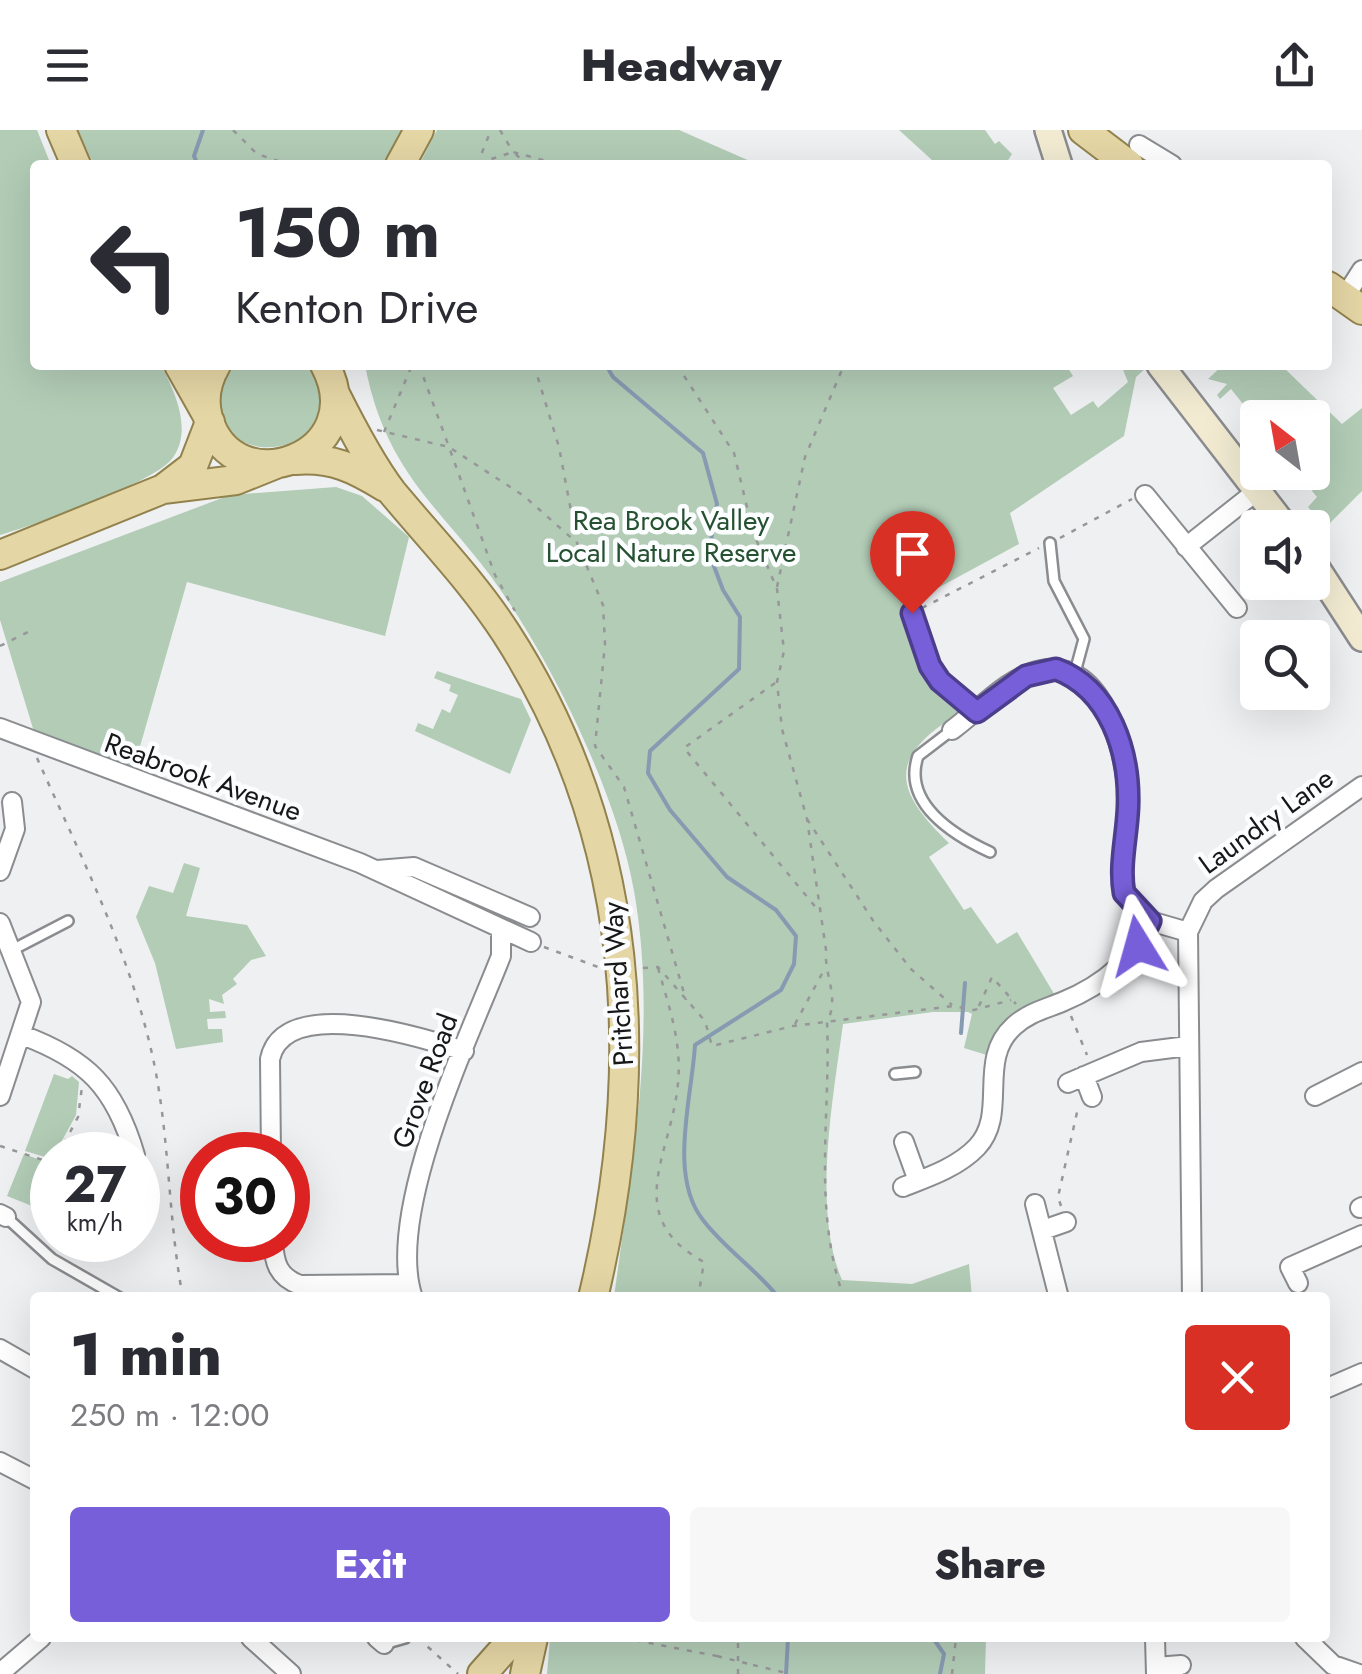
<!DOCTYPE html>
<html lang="en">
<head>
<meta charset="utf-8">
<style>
  body { margin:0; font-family:Jost,sans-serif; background:#f7f7f7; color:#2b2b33; height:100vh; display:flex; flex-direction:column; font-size:38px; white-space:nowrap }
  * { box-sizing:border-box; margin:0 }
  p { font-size:32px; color:#7c7c81 }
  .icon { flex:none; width:55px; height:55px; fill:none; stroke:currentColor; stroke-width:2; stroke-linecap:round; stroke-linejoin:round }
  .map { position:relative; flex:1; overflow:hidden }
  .details { position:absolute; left:30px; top:1162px; width:1300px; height:350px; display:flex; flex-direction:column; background:#fff; border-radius:10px; box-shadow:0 10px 40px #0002 }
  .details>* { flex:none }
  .banner { position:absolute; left:30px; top:30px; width:1302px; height:210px; border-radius:10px; box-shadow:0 10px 40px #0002; background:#fff; color:#2b2b33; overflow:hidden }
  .needle { width:65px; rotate:329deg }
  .controls { position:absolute; left:1240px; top:270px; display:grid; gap:20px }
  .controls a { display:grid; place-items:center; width:90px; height:90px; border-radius:10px; background:#fff; box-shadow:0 10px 40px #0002; font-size:50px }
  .speed { position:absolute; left:30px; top:1002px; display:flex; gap:20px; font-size:50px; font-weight:700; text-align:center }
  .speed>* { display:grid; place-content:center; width:130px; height:130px; border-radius:50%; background:#fff; box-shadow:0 10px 40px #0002; line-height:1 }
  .speed small { font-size:25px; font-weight:400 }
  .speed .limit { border:15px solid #d22; background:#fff; color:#111 }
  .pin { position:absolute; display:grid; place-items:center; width:85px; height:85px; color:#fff; margin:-102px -42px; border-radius:50% 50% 50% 0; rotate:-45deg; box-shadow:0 0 10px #0007 }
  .pin .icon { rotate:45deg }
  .me { position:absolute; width:110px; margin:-55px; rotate:352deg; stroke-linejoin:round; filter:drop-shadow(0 0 8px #0008) }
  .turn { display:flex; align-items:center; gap:35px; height:210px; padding:0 40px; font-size:45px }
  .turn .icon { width:130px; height:130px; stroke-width:2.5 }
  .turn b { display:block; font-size:70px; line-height:85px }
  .round { display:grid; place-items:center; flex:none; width:105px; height:105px; border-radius:10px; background:#f7f7f7 }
  .summary { display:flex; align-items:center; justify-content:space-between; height:170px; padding:0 40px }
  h1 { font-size:60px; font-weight:800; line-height:75px }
  .button { display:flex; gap:20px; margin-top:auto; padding:20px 40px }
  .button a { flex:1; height:115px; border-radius:10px; background:#775fd9; color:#fff; font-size:40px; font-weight:800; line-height:115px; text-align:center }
  .button a+a { background:#f7f7f7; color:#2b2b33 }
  header { display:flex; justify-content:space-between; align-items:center; height:130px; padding:0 40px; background:#fff; font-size:45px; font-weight:800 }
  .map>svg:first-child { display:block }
  .green { fill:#b2ccb6 }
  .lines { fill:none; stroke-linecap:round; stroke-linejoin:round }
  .stream { stroke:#869bb2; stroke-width:4 }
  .lane-casing { stroke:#8b8c8f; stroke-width:14 }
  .street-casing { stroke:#8b8c8f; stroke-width:22 }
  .secondary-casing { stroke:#8b8c8f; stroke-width:30 }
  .primary-casing { stroke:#92824d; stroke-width:32 }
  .path { stroke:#979799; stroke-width:2.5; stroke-dasharray:5 8; stroke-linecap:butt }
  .lane { stroke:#fff; stroke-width:9 }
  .street { stroke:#fff; stroke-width:18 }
  .secondary { stroke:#f2ebd2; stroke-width:25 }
  .primary { stroke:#e5d6a5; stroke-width:28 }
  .path-bridge { stroke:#979799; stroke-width:2.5; stroke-dasharray:5 8; stroke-linecap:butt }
  .route-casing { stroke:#4d3e8d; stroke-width:25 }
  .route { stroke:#775fd9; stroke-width:18 }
  .labels { text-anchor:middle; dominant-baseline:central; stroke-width:9; stroke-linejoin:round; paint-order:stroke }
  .park-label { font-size:28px; fill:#265131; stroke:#fcfdff }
  .street-label { font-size:28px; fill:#171718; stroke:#fcfdff }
</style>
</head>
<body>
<header><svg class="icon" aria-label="menu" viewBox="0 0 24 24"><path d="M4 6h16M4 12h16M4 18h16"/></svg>Headway<svg class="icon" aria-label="share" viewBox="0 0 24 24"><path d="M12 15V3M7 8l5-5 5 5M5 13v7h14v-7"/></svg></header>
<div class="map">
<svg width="1362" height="1544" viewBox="0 0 1362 1544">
  <rect width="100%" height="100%" fill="#eff0f2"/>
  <path class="green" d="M0 0H37L51 35H35V235H161C175 262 194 302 171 330 152 353 32 396 0 405Z
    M77 0H405L385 35H94Z
    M437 0H679L759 35H419Z
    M899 0H985L995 14 999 11 1012 24 1005 35H931L933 31Z
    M227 235H311C369 341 171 348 227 235Z
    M365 235H1066L1073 246 1053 258 1071 285 1093 271 1098 278 1128 252 1121 235 1146 238 1136 247 1124 306 1010 383 1019 414 901 478 916 509 919 532 961 582C891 625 889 656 949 713L929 727 964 780 971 777 997 814 1017 802 1056 867 990 926 964 918 972 884 968 882H933L843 894C833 969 812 1080 842 1150L912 1154 969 1134 972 1167H614C632 1034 658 896 634 761 618 670 562 554 512 477 453 384 388 355 365 235Z
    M1223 235H1281L1342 294 1362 278V361L1326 397 1308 377 1317 367 1312 361 1315 357 1297 343 1312 342V288L1262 287 1250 270 1243 274 1231 259 1220 269 1217 265 1227 254 1208 249Z
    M336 357 362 366 409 407 385 506 187 452 133 641 35 605 0 490V452L230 365Z
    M437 541 521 569 531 590 510 644 415 601 418 593 433 599 442 579 450 583 458 565 449 561 451 555 434 548Z
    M184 733 200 738 186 786 247 795 266 826 251 830 233 849 237 854 222 865 224 874 209 869 210 882 225 881 226 888 207 889 208 899H222L223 912 176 919 155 833 136 787 149 756 173 763Z
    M54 944 68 949 72 946 79 952 76 985 52 1029 25 1021Z
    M24 1024 51 1034 37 1078 7 1066Z
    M550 1508H986L985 1544H547Z"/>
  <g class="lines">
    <path class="stream" d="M198 35 194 26 203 0
      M606 235 613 247 703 323 717 374 709 423 723 460 740 487 739 539 650 621 648 643 670 680 727 747 776 780 796 806 794 834 781 860 695 915C692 967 668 1046 703 1090 725 1119 756 1139 779 1168
      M961 903 965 853
      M933 1508 944 1524 940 1544
      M786 1544 788 1508"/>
    <defs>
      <path id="lane" d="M1050 413 1054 451 1084 509 1074 546
        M912 483 930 536 957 564
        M952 600 918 626C902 673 953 705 990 722
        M12 820 68 791
        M895 944 915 942
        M6 1087 52 1129 120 1168
        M384 1514 405 1508"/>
      <path id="street" d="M1139 15 1172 35
        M1344 168 1362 140
        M1145 365 1237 478
        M1186 417 1258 360
        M957 564 977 582
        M0 598 360 733 531 812
        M952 600C978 581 1009 546 1041 540 1105 527 1127 626 1128 672 1128 703 1119 733 1124 763L1150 791 1188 802
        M377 740 414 737 530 787
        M0 741 15 699 12 672
        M0 793 31 872 0 966
        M22 905C87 929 115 957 135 1025
        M1084 946 1092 967
        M1068 953 1141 922 1188 916
        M1315 966 1362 942
        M904 1012 918 1051
        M271 1025 270 929C284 864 421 907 464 921
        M903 1057C929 1047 958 1037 977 1017 1009 983 976 930 1014 896 1028 883 1045 879 1062 872 1101 856 1134 831 1150 791
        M1035 1074 1059 1168
        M1360 1078 1362 1077
        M0 1084 6 1087
        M1043 1100 1066 1092
        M273 1110C274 1133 278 1147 300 1155L409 1154
        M1298 1153 1290 1137 1362 1105
        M413 1168C384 1083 469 908 501 826V801
        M1192 1168 1188 802 1203 771 1216 759 1362 656
        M0 1219 35 1239
        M1325 1259 1362 1243
        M0 1332 35 1350
        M251 1508 291 1544
        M377 1508 384 1514
        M1155 1508 1156 1544
        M1305 1508 1333 1535 1359 1544
        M1156 1537 1181 1535
        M0 1543 41 1508"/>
      <path id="secondary" d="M1048 0 1059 35
        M1160 235 1286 398
        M1312 431 1362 508"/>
      <path id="primary" d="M61 0 76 35
        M1083 0 1129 35
        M400 35 419 0
        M1328 156 1362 180
        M179 235 206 283
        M216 235C206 252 203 270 208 288 234 377 373 325 325 235
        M335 264C351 296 370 333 392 362 431 409 473 452 506 503 637 706 648 938 593 1168
        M295 330C332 327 354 338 385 357
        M163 359 236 350 276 334
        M0 425 163 359 193 336 210 292
        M482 1544 514 1508
        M525 1544 533 1508"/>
    </defs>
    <use href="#lane" class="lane-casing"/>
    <use href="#street" class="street-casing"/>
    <use href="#secondary" class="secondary-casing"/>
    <use href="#primary" class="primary-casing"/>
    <path class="path" d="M233 0 257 24 290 35
      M500 0 513 22 561 35
      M479 33 513 22 528 35
      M477 35 491 0
      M419 235 449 317 524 366 576 412
      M534 235 559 317 577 413 603 475 605 514 595 616 624 657 686 870
      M677 235 734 323 753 402 777 459 784 521 777 552 782 599 807 689 826 820C824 846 840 867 827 892 831 984 812 1080 844 1168
      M377 300 449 317 495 445 515 481
      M384 302 412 235
      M1060 408 1132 369
      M777 457 805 327 844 235
      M922 478 1039 418
      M0 516 28 502
      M775 553 684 618 818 780
      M37 628C81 727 132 827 154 933 170 1011 168 1090 183 1168
      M807 689 874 792 911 839 952 875
      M544 817 598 837
      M643 838 658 837 705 891 712 916 793 896 953 876 974 880 1011 870
      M658 838C669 877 682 912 678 953 672 1024 620 1086 704 1132L698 1168
      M979 876 992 847 1016 874
      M1071 886 1087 925
      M795 894 824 840
      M0 1016 52 1033
      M58 1025 78 987 82 957
      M1061 1076 1058 1067 1078 978
      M418 1508 458 1544
      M623 1508 717 1526
      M753 1535 791 1544
      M738 1544V1508
      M952 1544 956 1508"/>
    <use href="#lane" class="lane"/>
    <use href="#street" class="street"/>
    <use href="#secondary" class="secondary"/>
    <use href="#primary" class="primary"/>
    <path class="path-bridge" d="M717 1526 753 1535"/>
  </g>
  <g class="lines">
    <defs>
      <path id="route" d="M912 483 930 536 940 551 977 582 1026 546 1056 539C1110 559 1130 622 1128 677 1127 706 1119 735 1124 763L1150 791 1138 816"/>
    </defs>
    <use href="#route" class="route-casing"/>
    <use href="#route" class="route"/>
  </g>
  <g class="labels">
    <g class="park-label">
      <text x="671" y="390">Rea Brook Valley<tspan x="671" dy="32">Local Nature Reserve</tspan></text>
    </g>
    <g class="street-label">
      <text transform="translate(203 647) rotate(20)">Reabrook Avenue</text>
      <text transform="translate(1266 691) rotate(-36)">Laundry Lane</text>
      <text transform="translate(618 854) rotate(-94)">Pritchard Way</text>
      <text transform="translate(425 951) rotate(-70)">Grove Road</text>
    </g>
  </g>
</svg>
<div class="controls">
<a><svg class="needle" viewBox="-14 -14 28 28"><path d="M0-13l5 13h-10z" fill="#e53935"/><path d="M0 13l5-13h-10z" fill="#7c7c81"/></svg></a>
<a><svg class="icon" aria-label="sound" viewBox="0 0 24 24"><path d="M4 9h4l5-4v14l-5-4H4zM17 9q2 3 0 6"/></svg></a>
<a><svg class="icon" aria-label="search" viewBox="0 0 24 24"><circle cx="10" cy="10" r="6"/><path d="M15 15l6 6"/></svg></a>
</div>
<div class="speed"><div>27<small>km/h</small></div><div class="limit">30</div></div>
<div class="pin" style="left:912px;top:483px;background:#d93025"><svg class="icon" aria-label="arrive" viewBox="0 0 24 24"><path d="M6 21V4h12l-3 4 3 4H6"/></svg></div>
<svg class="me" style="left:1138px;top:816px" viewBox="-20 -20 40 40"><path d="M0-17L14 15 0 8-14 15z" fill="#775fd9" stroke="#fff" stroke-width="4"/></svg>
<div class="banner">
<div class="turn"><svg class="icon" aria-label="left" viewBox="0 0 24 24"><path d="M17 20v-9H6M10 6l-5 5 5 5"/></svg><div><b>150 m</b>Kenton Drive</div></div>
</div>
<section class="details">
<div class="summary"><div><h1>1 min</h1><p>250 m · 12:00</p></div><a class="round" style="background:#d93025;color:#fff"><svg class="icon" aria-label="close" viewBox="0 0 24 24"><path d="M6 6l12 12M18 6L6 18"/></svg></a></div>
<div class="button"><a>Exit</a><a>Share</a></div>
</section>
</div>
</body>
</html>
